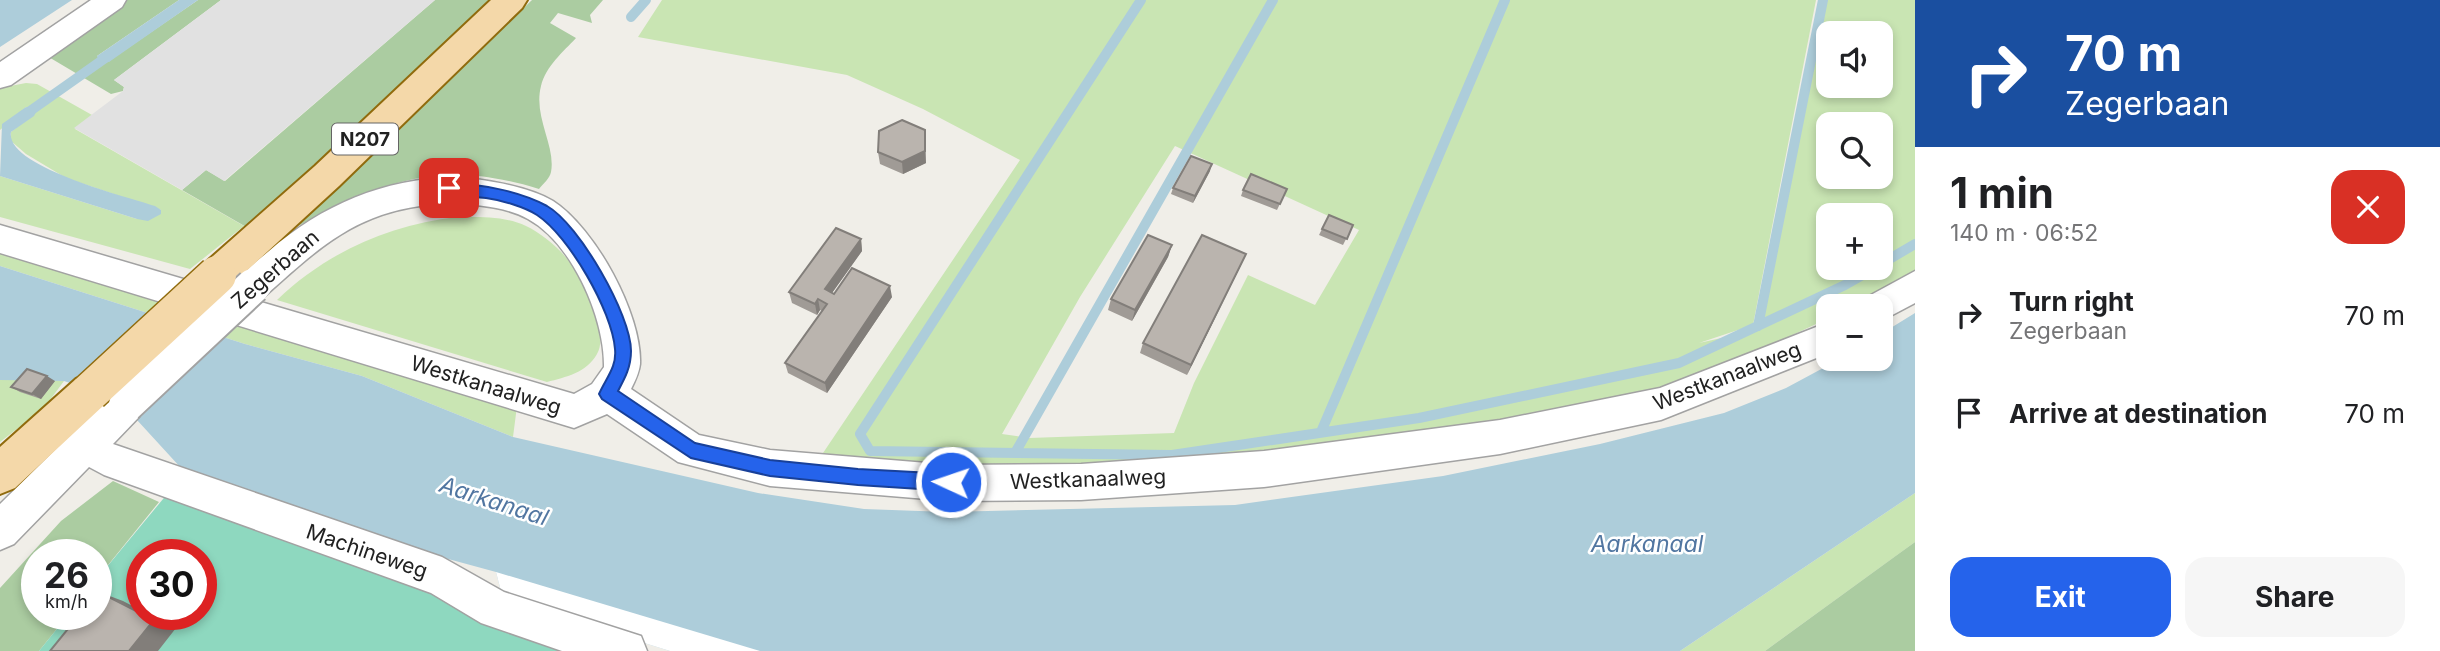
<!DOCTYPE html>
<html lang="en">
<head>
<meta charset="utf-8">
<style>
  body { margin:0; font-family:Inter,sans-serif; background:#f6f6f6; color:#202124; height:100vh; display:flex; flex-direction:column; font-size:26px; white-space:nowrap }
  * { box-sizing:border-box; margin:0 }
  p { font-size:23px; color:#757577 }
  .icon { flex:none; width:38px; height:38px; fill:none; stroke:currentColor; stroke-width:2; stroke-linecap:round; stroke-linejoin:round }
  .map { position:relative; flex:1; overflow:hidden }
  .details { display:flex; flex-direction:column; background:#fff; width:525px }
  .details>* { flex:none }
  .top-card { background:#1a4fa0; color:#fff; overflow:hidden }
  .tools { position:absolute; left:1816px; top:21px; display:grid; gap:14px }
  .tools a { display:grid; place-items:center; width:77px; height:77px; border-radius:14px; background:#fff; box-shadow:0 4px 10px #0003; font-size:35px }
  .speed { position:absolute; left:21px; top:539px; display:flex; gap:14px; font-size:35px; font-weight:700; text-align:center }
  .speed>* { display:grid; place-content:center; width:91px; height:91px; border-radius:50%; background:#fff; box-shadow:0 4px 10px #0003; line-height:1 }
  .speed small { font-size:18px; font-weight:400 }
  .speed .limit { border:10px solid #d22; background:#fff; color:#111 }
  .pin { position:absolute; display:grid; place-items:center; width:60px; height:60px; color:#fff; margin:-30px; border-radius:14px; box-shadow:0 4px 10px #0006 }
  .me { position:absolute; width:77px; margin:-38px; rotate:273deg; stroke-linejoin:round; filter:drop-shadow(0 0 5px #0008) }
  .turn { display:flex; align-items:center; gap:24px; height:147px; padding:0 35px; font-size:32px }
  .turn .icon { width:91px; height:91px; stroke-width:2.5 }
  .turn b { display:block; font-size:49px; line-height:60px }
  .round { display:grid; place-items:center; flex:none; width:74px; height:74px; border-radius:21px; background:#f6f6f6 }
  .headline { display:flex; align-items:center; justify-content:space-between; height:119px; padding:0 35px }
  h1 { font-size:42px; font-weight:700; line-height:52px }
  .action { display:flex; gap:14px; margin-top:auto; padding:14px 35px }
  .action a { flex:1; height:80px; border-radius:21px; background:#2563eb; color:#fff; font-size:28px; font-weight:700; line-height:80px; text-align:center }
  .action a+a { background:#f6f6f6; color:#202124 }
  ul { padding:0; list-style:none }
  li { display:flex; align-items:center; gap:21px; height:98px; padding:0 35px }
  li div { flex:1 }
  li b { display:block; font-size:26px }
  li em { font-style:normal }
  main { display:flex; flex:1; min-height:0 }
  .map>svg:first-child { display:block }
  .grass { fill:#c9e5b3; fill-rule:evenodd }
  .forest { fill:#abcca1 }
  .pitch { fill:#8ed8bf; fill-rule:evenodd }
  .parking { fill:#e1e1e1 }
  .water { fill:#adcdda }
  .pier { fill:#fff }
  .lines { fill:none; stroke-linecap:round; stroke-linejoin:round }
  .stream { stroke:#adcdda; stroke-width:10 }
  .minor-casing { stroke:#a2a2a2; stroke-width:3 }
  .major-casing { stroke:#906b0d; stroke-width:4 }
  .minor { fill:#fff; fill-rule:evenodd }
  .major { fill:#f4d8a9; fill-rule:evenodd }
  .minor-bridge-casing { stroke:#a2a2a2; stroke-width:38; stroke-linecap:butt }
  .major-bridge-casing { stroke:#906b0d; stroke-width:41; stroke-linecap:butt }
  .minor-bridge { stroke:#fff; stroke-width:34 }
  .major-bridge { stroke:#f4d8a9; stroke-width:38 }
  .wall { fill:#a09b96 }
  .shaded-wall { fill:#827e7a }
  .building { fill:#bab4ae; stroke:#827e7a; stroke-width:2 }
  .route { fill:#2563eb; stroke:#184099; stroke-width:2 }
  .labels { text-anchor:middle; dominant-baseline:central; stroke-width:5; stroke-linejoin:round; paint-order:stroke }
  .shield { fill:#fff; stroke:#646464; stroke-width:2 }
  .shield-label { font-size:19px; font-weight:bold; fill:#212121 }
  .street-label { font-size:21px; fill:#212121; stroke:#fff }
  .water-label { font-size:23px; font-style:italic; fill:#5176a1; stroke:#fff }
</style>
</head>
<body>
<main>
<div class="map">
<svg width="1915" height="651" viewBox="0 0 1915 651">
  <rect width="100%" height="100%" fill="#f0eee8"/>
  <path class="grass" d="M662 0H1816L1753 325 1699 343 1748 332 1822 292 1761 323 1826 0H1915V273L1851 306H1829V318L1704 376 1563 414 1201 462 1005 466 896 463 821 456 1020 160 923 109 847 75 638 37ZM1829 33H1881V86H1829ZM1829 124H1881V177H1829ZM1175 146 1359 230 1315 305 1248 275 1194 383 1174 433 1029 438 1002 434 1080 297ZM1829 215H1881V268H1829Z
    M26 83 37 84 92 115 75 129 244 226 190 269 0 217V176L137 219 161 210 66 178 26 154 11 141V132L36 112 26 107 0 130V88Z
    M457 217C480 217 505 216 526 226 541 233 558 247 568 260 583 278 610 332 597 354 586 373 566 377 547 382L277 300C327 252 389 225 457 217Z
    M0 246 517 406 513 437 362 376 245 344 0 266Z
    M29 378 64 381 44 408 0 442V380Z
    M1915 493V542L1765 651H1680Z"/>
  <path class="forest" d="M122 0H179L97 56 106 63 198 0H221L114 80 124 87 123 91 111 94 47 56Z
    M435 0H493L248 228 182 190 206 170 225 181Z
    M532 0H603L590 15 592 23 558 13 550 23 576 38C563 52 546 66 541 86 533 117 556 146 551 172 550 178 543 184 539 189 437 158 388 181 298 226Z
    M113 481 159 502 96 580V555H37V614H69L39 651H0V588L61 521Z
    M1915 542V651H1765L1897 555Z"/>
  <path class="pitch" d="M168 493 436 588 581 651H39L69 614H96V580ZM142 555H201V614H142Z"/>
  <path class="parking" d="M221 0H435L224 181 206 170 182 190 74 128 123 91 124 87 114 80Z"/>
  <path class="water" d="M0 0H72L0 47Z
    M179 0H198L109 62 98 59 97 56Z
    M26 107 36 112 34 116 11 132C5 167 129 197 155 206L161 210V214L148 221 137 219 0 176 2 124Z
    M0 266 245 344 362 376 513 437 758 493 864 509 947 512 1235 505 1443 476 1600 444 1724 413 1786 388 1840 359H1881V334L1915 313V493L1680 651H670L503 599 496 572 272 511 181 468 137 420 149 409 64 381 0 380Z"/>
  <path class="pier" d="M496 572 760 651H670L503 599Z"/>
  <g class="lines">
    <path class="stream" d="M1141 0 860 434 870 451 1172 455 1419 418 1679 363 1845 285 1875 268
      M631 17 646 0
      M23 116 111 54
      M1881 264 1915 244
      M1758 326 1823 0
      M1321 432 1505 0
      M1015 453 1273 0"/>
    <defs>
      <path id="minor" d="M91 0H126L122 7 11 85 0 88V62Z
        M454 177C483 179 528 186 553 201 595 228 642 314 640 364 639 373 635 381 631 389L699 435 770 450 951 465 1081 464 1264 451 1500 420 1660 388 1829 322V353L1661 420 1500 454 1264 487 1081 500 951 501 770 486 678 462 607 414 574 428 0 253V225L241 296 236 286C243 271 256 262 269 251 322 205 383 179 454 177ZM454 203C478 205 507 207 528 219 572 243 605 318 604 367L592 384 574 394 254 300 265 296C328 239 365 206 454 203Z
        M1915 271V303L1881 321V306H1864L1869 296Z
        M126 388 139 393 144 405 139 417 113 444 442 557 504 592 641 636 647 651H562L481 623 431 593 104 475 89 467 14 544 0 550V504L113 393Z"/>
      <path id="major" d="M491 0H527L522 8 339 186 230 286 217 291 204 286 198 275 204 264 315 166Z
        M90 374 104 379 110 392 104 405 15 488 0 494V447L76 379Z"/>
    </defs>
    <use href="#minor" class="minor-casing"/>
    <use href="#major" class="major-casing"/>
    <use href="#minor" class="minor"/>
    <use href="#major" class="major"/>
    <defs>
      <path id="minor-bridge" d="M126 405 253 286"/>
      <path id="major-bridge" d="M90 392 217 275"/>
    </defs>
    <use href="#minor-bridge" class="minor-bridge-casing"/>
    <use href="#major-bridge" class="major-bridge-casing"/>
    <use href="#minor-bridge" class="minor-bridge"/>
    <use href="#major-bridge" class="major-bridge"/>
  </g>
  <path class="wall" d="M878 152 926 163 903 174 880 164Z
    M1210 171 1193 203 1171 194 1173 188Z
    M1287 189 1277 210 1241 196 1243 190Z
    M1329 215 1353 225 1343 245 1319 235Z
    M861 239 862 251 832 293 892 297 827 393 788 373 785 363 822 311 820 310 817 315 792 303 789 292Z
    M1172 245 1168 257 1132 321 1108 310 1111 299Z
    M1241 265 1187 375 1140 353 1143 343Z
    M55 381 41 399 20 392 11 387Z"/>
  <path class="shaded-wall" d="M925 130 926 163 903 174 902 162Z
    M1212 164 1210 171 1193 203 1195 196Z
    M861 239 862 251 827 300 825 289Z
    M1172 245 1168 257 1132 321 1135 310Z
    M1246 254 1241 265 1187 375 1191 365Z
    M890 286 892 297 827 393 825 383Z
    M818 299 820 310 817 315 815 304Z
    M47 376 55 381 41 399 32 394Z
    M99 592 123 601 142 611V613Z
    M143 614H149L176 628 158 651H129Z"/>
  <path class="building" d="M902 120 925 130V151L902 162 878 152 879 131Z
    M1191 156 1212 164 1195 196 1173 188Z
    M1251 174 1287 189 1280 204 1243 190Z
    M1329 215 1353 225 1347 239 1322 229Z
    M836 228 861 239 825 289 834 294 852 268 890 286 825 383 785 363 827 304 818 299 815 304 789 292Z
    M1148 235 1172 245 1135 310 1111 299Z
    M1202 235 1246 254 1191 365 1143 343Z
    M27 369 47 376 32 394 11 387Z
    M99 592 154 620 129 651H50L80 614H96V595Z"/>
  <path class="route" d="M449 182C481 185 517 190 547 206 579 224 631 315 631 351 631 367 625 378 618 391L695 443 770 460 858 469 951 474 957 477 960 482 957 488 951 491 858 485 770 476 691 458 602 399 599 394C606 378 617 367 615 349 612 311 569 236 537 215 525 207 501 200 486 198 472 196 457 197 443 192L441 188Z"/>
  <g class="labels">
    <rect class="shield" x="332" y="123.5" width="66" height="31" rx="5"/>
    <g class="shield-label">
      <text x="365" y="139">N207</text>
    </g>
    <g class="street-label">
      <text transform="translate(275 269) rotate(-41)">Zegerbaan</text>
      <text transform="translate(1727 376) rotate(-21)">Westkanaalweg</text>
      <text transform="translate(486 385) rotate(17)">Westkanaalweg</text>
      <text transform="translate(1088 479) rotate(-2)">Westkanaalweg</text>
      <text transform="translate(367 551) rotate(19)">Machineweg</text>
    </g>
    <g class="water-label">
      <text transform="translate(494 501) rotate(18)">Aarkanaal</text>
      <text x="1647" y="544">Aarkanaal</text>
    </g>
  </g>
</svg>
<div class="tools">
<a><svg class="icon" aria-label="sound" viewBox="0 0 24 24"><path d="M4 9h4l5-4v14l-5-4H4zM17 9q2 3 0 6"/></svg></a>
<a><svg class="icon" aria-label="search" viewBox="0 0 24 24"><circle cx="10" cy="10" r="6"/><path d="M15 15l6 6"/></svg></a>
<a>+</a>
<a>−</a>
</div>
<div class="speed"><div>26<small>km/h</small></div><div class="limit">30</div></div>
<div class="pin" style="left:449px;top:188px;background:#d93025"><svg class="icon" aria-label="arrive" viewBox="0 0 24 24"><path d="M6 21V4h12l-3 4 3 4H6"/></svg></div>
<svg class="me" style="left:951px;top:482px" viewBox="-20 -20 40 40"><circle r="17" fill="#2563eb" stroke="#fff" stroke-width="3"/><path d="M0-11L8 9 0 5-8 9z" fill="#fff"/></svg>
</div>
<section class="details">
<div class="top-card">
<div class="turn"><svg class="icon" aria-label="right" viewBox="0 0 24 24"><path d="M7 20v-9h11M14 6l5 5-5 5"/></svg><div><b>70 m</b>Zegerbaan</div></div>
</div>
<div class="headline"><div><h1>1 min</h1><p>140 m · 06:52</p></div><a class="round" style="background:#d93025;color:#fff"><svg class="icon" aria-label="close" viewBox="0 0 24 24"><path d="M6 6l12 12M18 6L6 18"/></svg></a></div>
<ul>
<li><svg class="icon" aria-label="right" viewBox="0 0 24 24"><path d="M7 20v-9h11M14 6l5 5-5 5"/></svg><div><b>Turn right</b><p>Zegerbaan</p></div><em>70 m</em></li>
<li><svg class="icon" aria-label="arrive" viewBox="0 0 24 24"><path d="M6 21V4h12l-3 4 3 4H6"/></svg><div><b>Arrive at destination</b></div><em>70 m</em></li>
</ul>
<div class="action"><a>Exit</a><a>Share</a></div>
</section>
</main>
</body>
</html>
